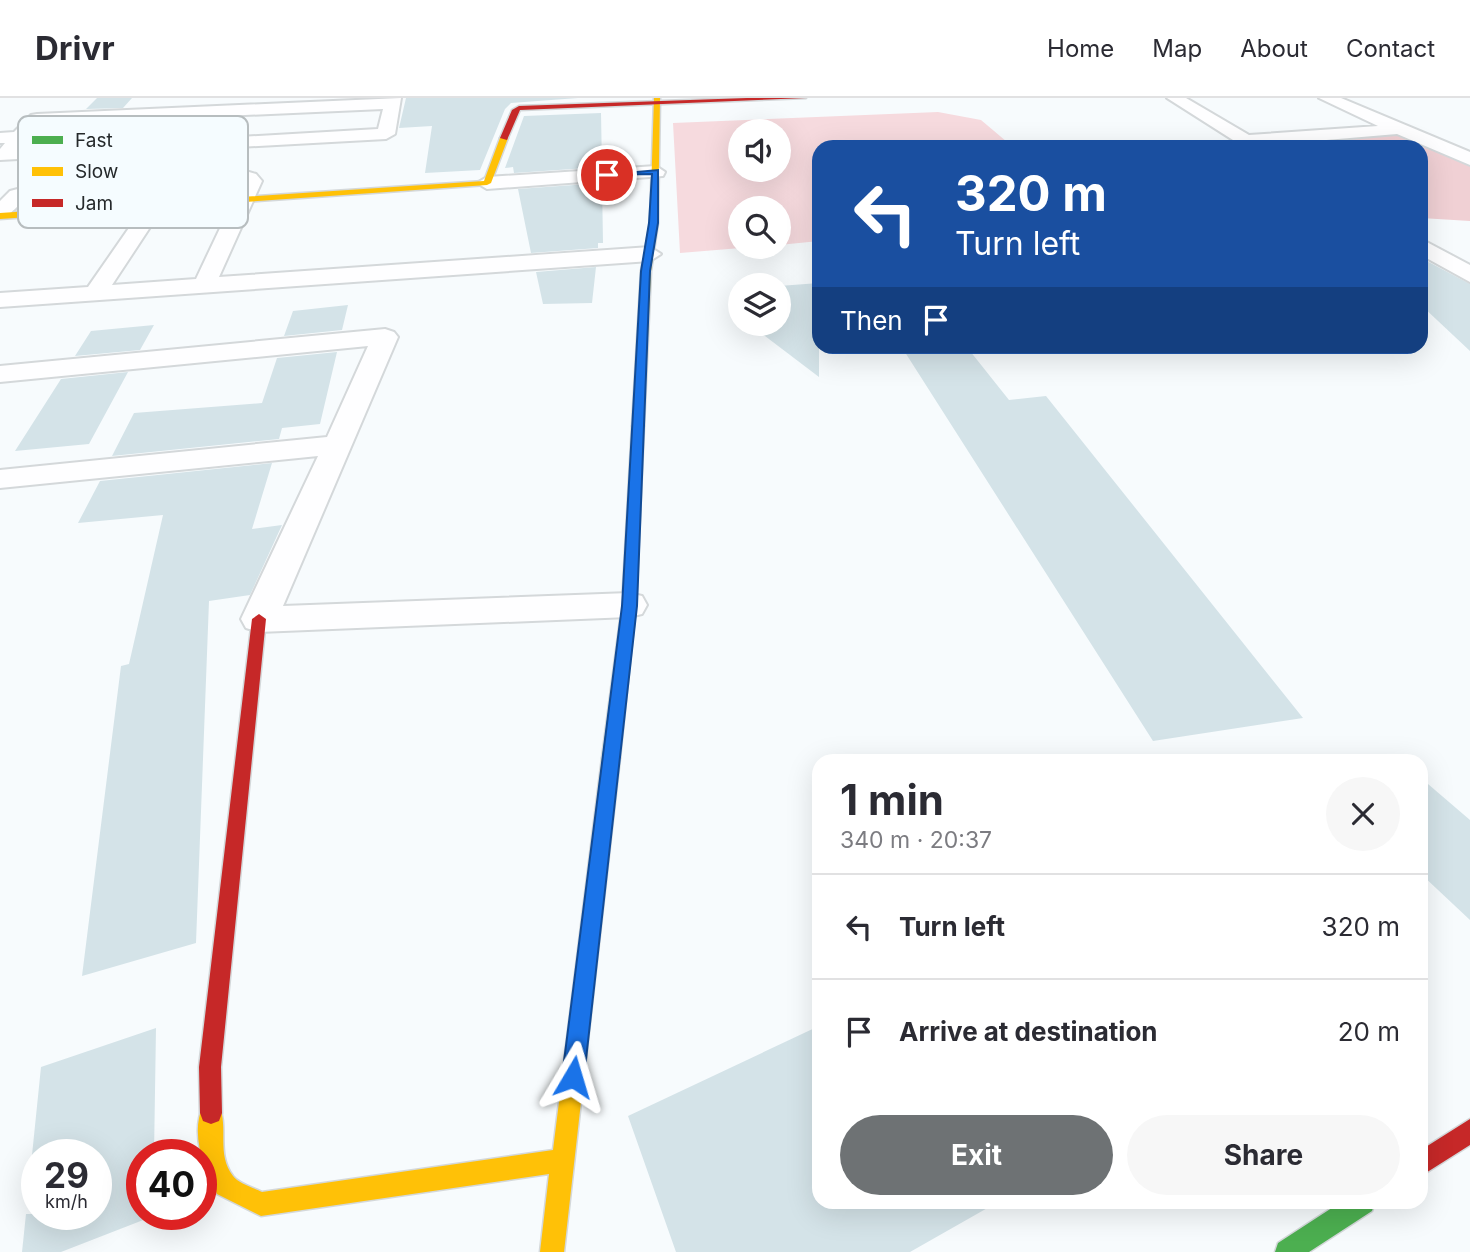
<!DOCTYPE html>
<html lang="en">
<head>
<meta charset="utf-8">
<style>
  body { margin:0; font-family:Inter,sans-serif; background:#f7f7f7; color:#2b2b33; height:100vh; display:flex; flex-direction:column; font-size:26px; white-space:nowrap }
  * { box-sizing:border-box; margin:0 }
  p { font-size:23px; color:#7c7c81 }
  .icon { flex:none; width:38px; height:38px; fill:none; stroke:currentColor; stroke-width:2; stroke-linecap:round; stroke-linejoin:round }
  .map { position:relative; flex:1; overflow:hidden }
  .details { position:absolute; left:812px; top:656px; width:616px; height:455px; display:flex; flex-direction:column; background:#fff; border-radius:21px; box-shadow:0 7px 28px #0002 }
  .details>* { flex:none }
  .guide { position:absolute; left:812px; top:42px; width:616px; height:214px; border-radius:21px; box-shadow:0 7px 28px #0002; background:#1a4fa0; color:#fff; overflow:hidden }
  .controls { position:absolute; left:728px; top:21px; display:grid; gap:14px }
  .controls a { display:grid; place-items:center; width:63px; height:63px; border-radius:50%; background:#fff; box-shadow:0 7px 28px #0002; font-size:35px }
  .speed { position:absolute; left:21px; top:1041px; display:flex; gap:14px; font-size:35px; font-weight:700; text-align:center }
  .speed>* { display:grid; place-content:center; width:91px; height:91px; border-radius:50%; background:#fff; box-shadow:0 7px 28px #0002; line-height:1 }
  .speed small { font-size:18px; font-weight:400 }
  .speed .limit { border:10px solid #d22; background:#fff; color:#111 }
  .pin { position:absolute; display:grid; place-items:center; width:60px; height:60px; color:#fff; margin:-30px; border:4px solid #fff; border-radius:50%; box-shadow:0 2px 7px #0007 }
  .me { position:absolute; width:77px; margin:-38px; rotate:7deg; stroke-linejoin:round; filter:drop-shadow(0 0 5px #0008) }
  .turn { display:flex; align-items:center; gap:24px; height:147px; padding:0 28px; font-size:32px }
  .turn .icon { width:91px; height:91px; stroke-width:2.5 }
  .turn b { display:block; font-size:49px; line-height:60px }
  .then { display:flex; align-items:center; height:66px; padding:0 28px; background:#0003; gap:14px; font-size:26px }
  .round { display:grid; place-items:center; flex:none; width:74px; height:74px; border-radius:37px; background:#f7f7f7 }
  .head { display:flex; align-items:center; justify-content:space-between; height:119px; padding:0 28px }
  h1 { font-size:42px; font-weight:700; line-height:52px }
  .cta { display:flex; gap:14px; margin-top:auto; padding:14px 28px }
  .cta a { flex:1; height:80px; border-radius:42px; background:#6e7274; color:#fff; font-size:28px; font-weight:700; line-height:80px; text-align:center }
  .cta a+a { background:#f7f7f7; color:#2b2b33 }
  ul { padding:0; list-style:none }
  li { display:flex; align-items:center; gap:21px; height:105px; padding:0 28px; border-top:2px solid #e1e1e2 }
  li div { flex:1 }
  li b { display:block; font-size:26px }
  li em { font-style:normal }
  header { display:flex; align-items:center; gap:42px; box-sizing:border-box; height:98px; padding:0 35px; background:#fff; border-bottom:2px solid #e1e1e2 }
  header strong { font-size:33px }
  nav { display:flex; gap:38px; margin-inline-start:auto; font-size:24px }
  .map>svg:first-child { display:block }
  .green { fill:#f6dade; fill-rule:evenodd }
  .forest { fill:#f0d0d4 }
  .building { fill:#d4e3e8 }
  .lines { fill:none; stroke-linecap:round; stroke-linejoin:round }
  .street-casing { stroke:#d4d8da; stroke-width:4 }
  .fast-casing { stroke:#d4d8da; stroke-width:3 }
  .slow-casing { stroke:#d4d8da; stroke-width:3 }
  .jam-casing { stroke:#d4d8da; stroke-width:3 }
  .street { fill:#fefeff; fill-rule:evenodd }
  .fast { fill:#4caf50; fill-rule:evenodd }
  .slow { fill:#ffc107; fill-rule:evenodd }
  .jam { fill:#c62828; fill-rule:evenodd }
  .route { fill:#1a73e8; stroke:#114b97; stroke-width:2 }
  .key { fill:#f5fcff; stroke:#b7bdbf; stroke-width:2 }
  .key-label { font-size:19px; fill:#25292b }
</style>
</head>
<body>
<header>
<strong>Drivr</strong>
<nav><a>Home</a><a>Map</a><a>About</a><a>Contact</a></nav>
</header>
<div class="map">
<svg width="1470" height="1154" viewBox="0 0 1470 1154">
  <rect width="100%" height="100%" fill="#f7fbfd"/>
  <path class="green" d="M938 14 981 22 1013 49H819V143L779 147V110H740V149H753L680 155 673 25ZM740 33H779V72H740Z"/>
  <path class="forest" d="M1398 34 1470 64V123L1421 120V49H1263L1254 44Z"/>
  <path class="building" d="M97 0H132L123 10 86 11Z
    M406 0H578L511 5 505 11 480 72 425 75 432 28 399 30Z
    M601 15 602 69 514 75 513 69 505 70 524 18Z
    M602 85 603 145H598V150L531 155 518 91Z
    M1421 160 1470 186V253L1421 207Z
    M596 169 592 205 543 206 536 174Z
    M819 185V279L749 226H779V188Z
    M348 207 342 232 284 238 293 213Z
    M154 227 140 252 75 258 91 233Z
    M901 248H966L1009 302 1046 298 1303 620 1153 643Z
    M337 254 320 326 282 330 279 341 112 358 134 315 262 305 277 260Z
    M128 274 89 346 15 353 61 281Z
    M272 365 252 431 282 427 250 497 209 503 196 845 82 878 121 568 129 566 163 417 78 425 100 383Z
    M1421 680 1470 722V822L1421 776Z
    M819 928V1104H998L910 1154H676L628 1018Z
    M156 930 154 1057H142V1116L151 1119 61 1154H22L26 1116H96V1057H32L41 969Z"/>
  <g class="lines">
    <defs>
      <path id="street" d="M401 0 395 36 386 41 0 62V51L5 45H0V35L14 34 31 17 37 16ZM383 11 378 31 18 52 42 26Z
        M1167 0H1186L1249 37 1378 28 1319 0H1341L1470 54V67L1397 36 1244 49Z
        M656 68 665 74 663 78 487 91 477 85 487 79Z
        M249 74 256 76 262 83 219 179 650 149 661 156 650 163 0 209V195L88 189 147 104 154 102 164 108 112 187 196 181 241 86 33 99C19 102 14 117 0 120V103L10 93 33 87Z
        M1421 141 1470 167V184L1421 157Z
        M385 231 394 234 398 239 283 508 629 495 642 498 647 507 642 516 629 519 259 534 246 530 241 521 318 358 0 390V372L327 339 368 248 0 284V268Z"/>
      <path id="fast" d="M638 324 644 328 636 507 620 660 617 665 611 667 605 665 602 660 622 507 632 328Z
        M1341 1104H1375L1372 1113 1309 1154H1275L1278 1145Z"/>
      <path id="slow" d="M654 0H660L658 125 651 173 644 328 638 332 632 328 641 173 650 125Z
        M504 38 508 40 491 85 487 87 0 121V115L484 83 500 40Z
        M611 653 617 655 620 660 564 1154H540L549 1076 261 1118 217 1096C204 1068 190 1038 203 1007L211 1004 219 1007C229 1030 216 1056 233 1078 238 1085 254 1090 262 1094L553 1052 602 660 605 655Z"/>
      <path id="jam" d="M747 0H806L520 12 507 42 500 40 512 12 519 8Z
        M259 516 266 521 221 969 222 1015 219 1023 211 1026 203 1023 200 1015 199 969 252 521Z
        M1470 1021V1047L1421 1078V1052Z"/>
    </defs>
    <use href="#street" class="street-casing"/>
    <use href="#fast" class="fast-casing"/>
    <use href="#slow" class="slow-casing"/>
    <use href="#jam" class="jam-casing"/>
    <use href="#street" class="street"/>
    <use href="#fast" class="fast"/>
    <use href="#slow" class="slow"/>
    <use href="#jam" class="jam"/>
  </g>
  <path class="route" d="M658 72V125L650 173 637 508 584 979 581 987 573 990 565 987 562 979 622 508 641 173 649 125 652 76 603 77Z"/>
  <rect x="18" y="18" width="230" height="112" rx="10" class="key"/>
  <rect x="32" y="38" width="31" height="8" fill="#4caf50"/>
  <rect x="32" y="69" width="31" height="9" fill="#ffc107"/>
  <rect x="32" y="101" width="31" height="8" fill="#c62828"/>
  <g class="key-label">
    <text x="75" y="49">Fast</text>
    <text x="75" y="80">Slow</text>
    <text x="75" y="112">Jam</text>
  </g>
</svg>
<div class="controls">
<a><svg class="icon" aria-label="sound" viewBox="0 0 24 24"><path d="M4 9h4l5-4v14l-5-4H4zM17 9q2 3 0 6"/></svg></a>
<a><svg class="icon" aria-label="search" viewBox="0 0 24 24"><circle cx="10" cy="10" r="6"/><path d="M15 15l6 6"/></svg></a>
<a><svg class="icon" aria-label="layers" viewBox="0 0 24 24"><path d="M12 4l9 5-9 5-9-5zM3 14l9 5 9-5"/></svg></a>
</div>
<div class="speed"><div>29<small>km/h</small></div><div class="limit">40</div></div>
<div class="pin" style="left:607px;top:77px;background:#d93025"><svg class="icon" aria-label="arrive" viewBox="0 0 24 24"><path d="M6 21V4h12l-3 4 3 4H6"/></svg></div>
<svg class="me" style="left:573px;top:979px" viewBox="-20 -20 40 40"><path d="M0-17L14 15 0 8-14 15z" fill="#1a73e8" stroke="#fff" stroke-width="4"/></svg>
<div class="guide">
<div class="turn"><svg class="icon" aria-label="left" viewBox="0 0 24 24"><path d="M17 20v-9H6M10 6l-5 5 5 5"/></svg><div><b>320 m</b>Turn left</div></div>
<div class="then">Then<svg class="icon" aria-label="arrive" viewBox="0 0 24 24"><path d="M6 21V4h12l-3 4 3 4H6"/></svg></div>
</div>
<section class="details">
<div class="head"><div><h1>1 min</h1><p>340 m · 20:37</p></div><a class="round"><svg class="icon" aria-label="close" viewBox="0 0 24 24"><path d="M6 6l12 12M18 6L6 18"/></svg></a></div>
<ul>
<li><svg class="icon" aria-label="left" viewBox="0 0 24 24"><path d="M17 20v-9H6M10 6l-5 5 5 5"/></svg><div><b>Turn left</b></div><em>320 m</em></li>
<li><svg class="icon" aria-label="arrive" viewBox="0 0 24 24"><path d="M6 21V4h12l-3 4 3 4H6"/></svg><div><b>Arrive at destination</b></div><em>20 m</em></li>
</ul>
<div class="cta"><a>Exit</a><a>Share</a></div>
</section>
</div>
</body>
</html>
